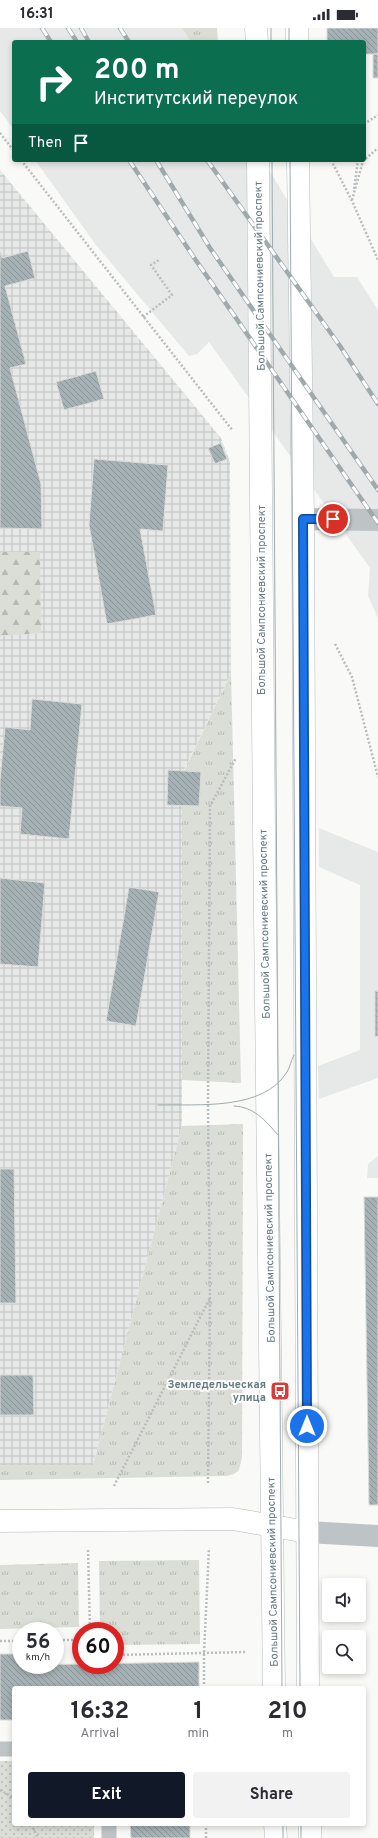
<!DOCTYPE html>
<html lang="en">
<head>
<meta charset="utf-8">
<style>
  body { margin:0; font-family:Overpass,sans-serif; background:#f2f2f3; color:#2b2b33; height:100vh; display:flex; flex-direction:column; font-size:15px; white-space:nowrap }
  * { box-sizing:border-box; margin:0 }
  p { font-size:13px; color:#7c7c81 }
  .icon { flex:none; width:22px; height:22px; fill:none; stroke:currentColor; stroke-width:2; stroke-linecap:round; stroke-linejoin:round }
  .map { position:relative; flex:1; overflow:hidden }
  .details { position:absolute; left:12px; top:1658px; width:354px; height:140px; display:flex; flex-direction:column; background:#fff; border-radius:4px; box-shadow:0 2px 6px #0003 }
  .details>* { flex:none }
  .top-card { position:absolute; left:12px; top:12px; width:354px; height:122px; border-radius:4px; box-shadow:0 2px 6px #0003; background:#0b6e4f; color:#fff; overflow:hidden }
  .buttons { position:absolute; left:322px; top:1550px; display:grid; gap:8px }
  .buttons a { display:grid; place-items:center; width:44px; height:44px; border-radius:4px; background:#fff; box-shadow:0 2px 6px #0003; font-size:20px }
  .speed { position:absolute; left:12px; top:1594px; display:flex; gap:8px; font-size:20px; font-weight:700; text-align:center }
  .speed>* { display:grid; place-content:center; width:52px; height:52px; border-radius:50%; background:#fff; box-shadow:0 2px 6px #0003; line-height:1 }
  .speed small { font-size:10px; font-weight:400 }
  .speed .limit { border:6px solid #d22; background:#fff; color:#111 }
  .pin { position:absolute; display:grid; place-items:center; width:34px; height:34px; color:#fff; margin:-17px; border:2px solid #fff; border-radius:50%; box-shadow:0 1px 4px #0007 }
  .me { position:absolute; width:44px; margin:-22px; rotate:0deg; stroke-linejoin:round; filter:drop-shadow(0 0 3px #0008) }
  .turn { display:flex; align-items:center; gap:14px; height:84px; padding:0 16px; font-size:18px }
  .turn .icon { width:52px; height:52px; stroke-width:2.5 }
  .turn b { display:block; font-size:28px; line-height:34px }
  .then { display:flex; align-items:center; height:38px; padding:0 16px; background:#0003; gap:8px; font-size:15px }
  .eta { display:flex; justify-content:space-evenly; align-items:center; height:68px; text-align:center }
  .eta b { font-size:24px; font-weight:700; line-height:28px }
  .primary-button { display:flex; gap:8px; margin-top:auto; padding:8px 16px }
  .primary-button a { flex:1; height:46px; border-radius:4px; background:#111827; color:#fff; font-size:16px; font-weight:700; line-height:46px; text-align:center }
  .primary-button a+a { background:#f2f2f3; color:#2b2b33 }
  .status { display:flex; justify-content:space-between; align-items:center; height:28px; padding:0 20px; background:#fff; direction:ltr }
  .status svg { height:11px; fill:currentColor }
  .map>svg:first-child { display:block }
  .built { fill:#e7e9e8 }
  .industrial { fill:url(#industrial-grid) }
  .grass { fill:url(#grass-tufts) }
  .forest { fill:url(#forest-firs) }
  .park { fill:url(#park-dots) }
  .building { fill:url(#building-back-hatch); stroke:#dbdbd9 }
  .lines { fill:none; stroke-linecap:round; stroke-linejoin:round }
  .secondary-casing { stroke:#b1b9bb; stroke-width:23 }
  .primary-casing { stroke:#b4babd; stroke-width:23 }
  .path { stroke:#b9bdbf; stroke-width:2.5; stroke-dasharray:2 2; stroke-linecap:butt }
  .lane { stroke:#bec4c6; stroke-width:15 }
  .street { stroke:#bec4c6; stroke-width:22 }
  .secondary { stroke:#fff; stroke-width:22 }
  .primary { stroke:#fff; stroke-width:22 }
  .tram { stroke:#a0aaad; stroke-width:1 }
  .rail-casing { stroke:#a0aaad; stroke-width:4.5 }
  .rail { stroke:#fff; stroke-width:3; stroke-dasharray:9; stroke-linecap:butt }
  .route-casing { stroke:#114b97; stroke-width:10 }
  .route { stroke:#1a73e8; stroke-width:7 }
  .labels { text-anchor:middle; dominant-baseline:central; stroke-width:4; stroke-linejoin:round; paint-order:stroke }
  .street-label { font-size:11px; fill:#667a80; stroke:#fff }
  .poi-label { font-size:11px; font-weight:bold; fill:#667a80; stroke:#fff; text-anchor:end }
</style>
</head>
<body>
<div class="status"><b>16:31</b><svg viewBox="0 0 49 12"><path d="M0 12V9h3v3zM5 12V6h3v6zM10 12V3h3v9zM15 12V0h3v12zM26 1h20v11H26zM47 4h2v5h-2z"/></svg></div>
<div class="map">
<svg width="378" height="1810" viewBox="0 0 378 1810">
  <defs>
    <pattern id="industrial-grid" width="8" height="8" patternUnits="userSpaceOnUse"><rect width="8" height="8" fill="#e7e9e8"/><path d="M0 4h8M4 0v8" fill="none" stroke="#bfc2c1"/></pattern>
    <pattern id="grass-tufts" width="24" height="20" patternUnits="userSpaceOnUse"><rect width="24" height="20" fill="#daded6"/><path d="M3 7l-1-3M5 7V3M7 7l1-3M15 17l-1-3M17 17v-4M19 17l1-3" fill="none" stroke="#b5b9b3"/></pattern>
    <pattern id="forest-firs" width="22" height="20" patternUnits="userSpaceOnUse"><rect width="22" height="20" fill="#daded6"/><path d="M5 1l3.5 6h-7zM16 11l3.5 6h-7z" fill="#b5b9b3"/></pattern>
    <pattern id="park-dots" width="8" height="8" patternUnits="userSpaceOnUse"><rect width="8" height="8" fill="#daded6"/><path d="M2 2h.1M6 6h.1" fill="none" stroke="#b5b9b3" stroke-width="1.8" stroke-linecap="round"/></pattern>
    <pattern id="building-back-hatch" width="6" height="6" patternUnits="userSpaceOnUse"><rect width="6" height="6" fill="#a5b1b4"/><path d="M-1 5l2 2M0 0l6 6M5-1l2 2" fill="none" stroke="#8a9598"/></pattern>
  </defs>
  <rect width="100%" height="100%" fill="#f9f9f7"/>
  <path class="built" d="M0 0H182L191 14H14V102L0 83Z
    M35 132H263L334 249H357L378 282V590L368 568 370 540 209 314 197 326 189 328 96 217Z
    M319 800 378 824V1050L319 1071 318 1038 360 1022V857L319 839Z
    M378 1128V1150H367L368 1136Z"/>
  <path class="industrial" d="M0 142 221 410 230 434 231 645 184 742 201 744 199 778H182V1098L93 1437H0Z"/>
  <path class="grass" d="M182 0H217L218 14H191Z
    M231 645 241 1055 182 1052V777L199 778 201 744 184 743Z
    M243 1096 242 1429 239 1442 234 1446 226 1448 0 1452V1437H93L182 1098Z
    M199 1532 200 1616 115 1617V1603H100L99 1533Z
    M78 1535 79 1599 0 1601V1537Z"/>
  <path class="forest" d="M0 524H40L41 605 0 608Z"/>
  <path class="park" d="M0 1733H14V1796H94V1810H0Z"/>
  <path class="building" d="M327 0H378V26H364V14H327Z
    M373 26H378V50H373Z
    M0 223 2 230 28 223 35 250 5 258 26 336 10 340 41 456 42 501 0 500Z
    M96 343 104 371 64 382 56 354Z
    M221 415 227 431 215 436 208 420Z
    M94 431 168 437 163 503 140 501 156 587 107 596 89 497Z
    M32 671 82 676 69 811 20 806 22 780 0 778V753L5 699 30 702Z
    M168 742 201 744 199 778 167 777Z
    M0 850 45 855 38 939 0 936Z
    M129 859 159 864 136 998 106 993Z
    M375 963H378V1008L375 1009Z
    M0 1141H14L16 1275H0Z
    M364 1169H378V1477H369Z
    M0 1347H33L34 1387H0Z
    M0 1626H21V1637H27L199 1634V1660H14V1692H0Z
    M130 1796H190V1810H131Z"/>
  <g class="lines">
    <defs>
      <path id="secondary" d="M0 1493 233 1491 307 1504"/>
      <path id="primary" d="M256 0 257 14
        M297 0V14
        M258 132 264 800 274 1660
        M298 132 303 491 308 1660
        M275 1796 276 1810
        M310 1796V1810"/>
    </defs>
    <use href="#secondary" class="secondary-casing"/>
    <use href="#primary" class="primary-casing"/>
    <path class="path" d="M364 96 378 87
      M0 105 14 123
      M21 132 233 403
      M331 132 352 173 378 232
      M354 161 358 132
      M352 172 363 133 378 120
      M143 289 172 267 151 237 159 232
      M335 616 352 649 378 749
      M208 1455 210 1270 208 1076 210 778 236 730
      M114 1458 210 1270
      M88 1522 90 1603
      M55 1612H81
      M0 1613H21
      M115 1627 246 1624
      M204 1660V1625L209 1520
      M0 1762 14 1770
      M31 1796 38 1810
      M206 1796V1810"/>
    <path class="lane" d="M0 1721H14
      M109 1796V1810"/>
    <path class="street" d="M303 491 378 492
      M307 1504 378 1508"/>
    <use href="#secondary" class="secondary"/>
    <use href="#primary" class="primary"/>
    <path class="tram" d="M271 0V14
      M289 0V14
      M272 132 282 1660
      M290 132 300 1660
      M158 1077C198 1076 263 1083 287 1044 290 1039 291 1033 294 1027
      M234 1078C254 1079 265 1092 278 1107
      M283 1796V1810
      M301 1796V1810"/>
    <defs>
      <path id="rail" d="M42 0 51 14
        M68 0 77 14
        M81 0 89 14
        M120 0 129 14
        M129 132 195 231 378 495
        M156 132 210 220 378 462
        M207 132 340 318 378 376"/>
    </defs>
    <use href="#rail" class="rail-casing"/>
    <use href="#rail" class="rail"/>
  </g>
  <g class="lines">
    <defs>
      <path id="route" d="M307 1398 303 491H333"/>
    </defs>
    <use href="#route" class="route-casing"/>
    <use href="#route" class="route"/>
  </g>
  <defs>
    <symbol id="bus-square" viewBox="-11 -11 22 22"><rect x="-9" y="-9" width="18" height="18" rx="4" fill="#d73d39" stroke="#fff"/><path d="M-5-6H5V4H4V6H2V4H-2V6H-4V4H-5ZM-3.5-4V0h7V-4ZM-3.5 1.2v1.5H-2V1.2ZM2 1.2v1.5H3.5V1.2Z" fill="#fff"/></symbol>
  </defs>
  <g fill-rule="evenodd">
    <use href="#bus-square" x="269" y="1352" width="22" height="22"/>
  </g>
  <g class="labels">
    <g class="street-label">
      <text transform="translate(260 248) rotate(-91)">Большой Сампсониевский проспект</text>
      <text transform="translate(262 572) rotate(-90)">Большой Сампсониевский проспект</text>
      <text transform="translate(265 896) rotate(-91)">Большой Сампсониевский проспект</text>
      <text transform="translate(270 1220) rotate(-91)">Большой Сампсониевский проспект</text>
      <text transform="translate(273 1544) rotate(-91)">Большой Сампсониевский проспект</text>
    </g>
    <g class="poi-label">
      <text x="266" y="1357">Земледельческая<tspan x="266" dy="13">улица</tspan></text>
    </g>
  </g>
</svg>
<div class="buttons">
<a><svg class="icon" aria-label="sound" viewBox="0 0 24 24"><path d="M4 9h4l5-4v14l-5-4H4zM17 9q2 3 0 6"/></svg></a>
<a><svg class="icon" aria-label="search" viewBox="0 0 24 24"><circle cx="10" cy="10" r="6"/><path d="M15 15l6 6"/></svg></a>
</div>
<div class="speed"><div>56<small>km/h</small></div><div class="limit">60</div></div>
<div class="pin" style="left:333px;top:491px;background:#d93025"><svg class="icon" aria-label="arrive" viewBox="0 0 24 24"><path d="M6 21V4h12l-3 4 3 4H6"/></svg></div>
<svg class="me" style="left:307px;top:1398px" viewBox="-20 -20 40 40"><circle r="17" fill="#1a73e8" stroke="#fff" stroke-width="3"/><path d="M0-11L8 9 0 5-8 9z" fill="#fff"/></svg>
<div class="top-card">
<div class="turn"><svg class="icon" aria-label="right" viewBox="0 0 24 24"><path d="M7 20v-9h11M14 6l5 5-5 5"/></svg><div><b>200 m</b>Институтский переулок</div></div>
<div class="then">Then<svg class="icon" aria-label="arrive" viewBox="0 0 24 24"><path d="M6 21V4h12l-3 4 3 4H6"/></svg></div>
</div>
<section class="details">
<div class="eta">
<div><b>16:32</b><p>Arrival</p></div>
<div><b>1</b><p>min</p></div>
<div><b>210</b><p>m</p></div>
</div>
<div class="primary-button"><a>Exit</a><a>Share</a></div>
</section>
</div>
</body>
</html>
